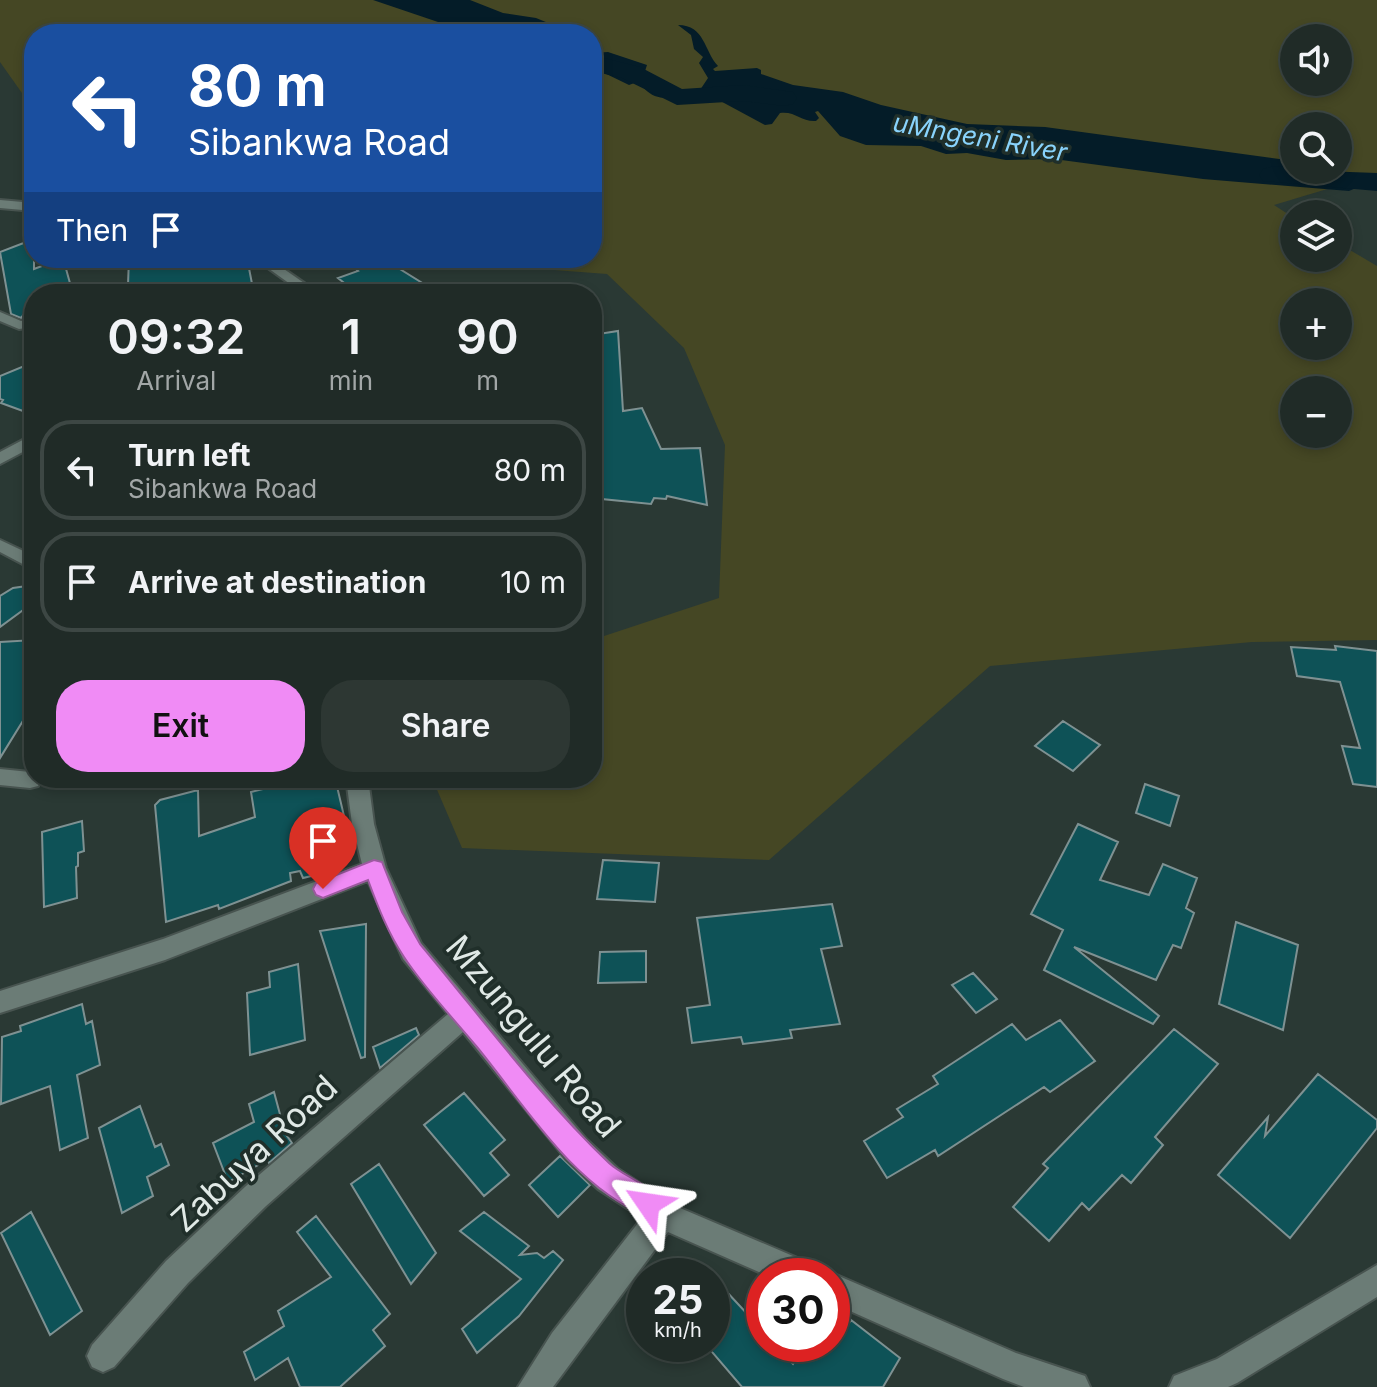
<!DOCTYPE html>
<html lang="en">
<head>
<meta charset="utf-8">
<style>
  body { margin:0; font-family:Inter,sans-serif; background:#2d3733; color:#f1f3f6; height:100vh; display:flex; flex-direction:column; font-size:30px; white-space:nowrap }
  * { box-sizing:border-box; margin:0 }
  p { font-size:26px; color:#a2a7a7 }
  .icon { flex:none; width:44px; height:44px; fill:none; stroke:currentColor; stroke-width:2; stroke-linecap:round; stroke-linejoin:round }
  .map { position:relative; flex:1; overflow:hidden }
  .panel { position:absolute; left:24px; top:284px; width:578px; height:504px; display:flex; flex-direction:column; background:#202b27; border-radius:32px; box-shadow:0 4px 12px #0003,0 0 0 2px #3d4744 }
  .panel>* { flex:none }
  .guide { position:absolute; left:24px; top:24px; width:578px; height:244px; border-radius:32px; box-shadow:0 4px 12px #0003,0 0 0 2px #3d4744; background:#1a4fa0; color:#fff; overflow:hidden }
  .fabs { position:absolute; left:1280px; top:24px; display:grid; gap:16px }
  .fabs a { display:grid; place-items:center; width:72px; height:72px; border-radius:50%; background:#202b27; box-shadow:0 4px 12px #0003,0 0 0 2px #3d4744; font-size:40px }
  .speed { position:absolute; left:626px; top:1258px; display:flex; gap:16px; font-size:40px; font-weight:700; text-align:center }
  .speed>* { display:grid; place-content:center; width:104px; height:104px; border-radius:50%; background:#202b27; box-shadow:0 4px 12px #0003,0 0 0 2px #3d4744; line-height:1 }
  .speed small { font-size:20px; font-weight:400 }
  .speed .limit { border:12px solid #d22; background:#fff; color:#111 }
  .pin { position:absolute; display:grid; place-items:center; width:68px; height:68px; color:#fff; margin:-82px -34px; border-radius:50% 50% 50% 0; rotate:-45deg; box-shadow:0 0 8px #0007 }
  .pin .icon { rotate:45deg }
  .me { position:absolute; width:88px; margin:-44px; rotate:302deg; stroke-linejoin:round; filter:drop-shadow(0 0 6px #0008) }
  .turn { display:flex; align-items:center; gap:28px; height:168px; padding:0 32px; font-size:36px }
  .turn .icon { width:104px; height:104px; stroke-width:2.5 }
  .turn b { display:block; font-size:56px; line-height:68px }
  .then { display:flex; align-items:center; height:76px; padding:0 32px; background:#0003; gap:16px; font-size:30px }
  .eta { display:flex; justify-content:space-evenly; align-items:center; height:136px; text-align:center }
  .eta b { font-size:48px; font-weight:600; line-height:56px }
  .cta { display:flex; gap:16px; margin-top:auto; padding:16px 32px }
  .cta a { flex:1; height:92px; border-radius:32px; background:#f08bf5; color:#111; font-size:32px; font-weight:600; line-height:92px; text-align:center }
  .cta a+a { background:#2d3733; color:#f1f3f6 }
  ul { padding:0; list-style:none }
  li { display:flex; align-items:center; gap:24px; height:100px; margin:0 16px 12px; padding:0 16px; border:4px solid #3d4744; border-radius:32px }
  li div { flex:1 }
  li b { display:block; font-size:30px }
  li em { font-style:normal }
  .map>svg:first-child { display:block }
  .green { fill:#454724; fill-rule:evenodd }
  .water { fill:#041c28 }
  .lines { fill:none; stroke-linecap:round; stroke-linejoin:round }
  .river { fill:#041c28; fill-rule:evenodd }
  .building { fill:#0e5257; stroke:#7e9192; stroke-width:2 }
  .minor-casing { stroke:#485450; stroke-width:4 }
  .minor { fill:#6b7c76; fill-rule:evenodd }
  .route { fill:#f08bf5; stroke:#9c5a9f; stroke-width:2 }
  .labels { text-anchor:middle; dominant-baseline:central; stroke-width:7; stroke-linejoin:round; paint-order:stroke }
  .far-water-label { font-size:26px; font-style:italic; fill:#89d3fc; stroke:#202f2a }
  .near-street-label { font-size:34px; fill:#e0e9e6; stroke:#202f2a }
</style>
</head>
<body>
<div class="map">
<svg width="1377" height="1387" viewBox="0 0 1377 1387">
  <rect width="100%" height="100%" fill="#2a3934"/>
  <path class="green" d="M0 0H1377V174L1274 205 1294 218V258H1338V243L1377 266V640L1252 642 990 666 769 860 462 848 432 778H592V640L719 598 725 445 684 348 607 274 489 265 463 258H592V34H34V110L0 62ZM1294 38H1338V82H1294ZM1294 126H1338V170H1294ZM1294 302H1338V346H1294ZM1294 390H1338V434H1294Z"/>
  <path class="water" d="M373 0H470L503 13 536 18 563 29 535 24 528 28 532 34H446L436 29 438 22Z
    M678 25C705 25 704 51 718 66L713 69 715 71 757 68 761 70V74L793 85 843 92 881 105 967 124 1045 127 1294 161V170H1333L1349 176 1350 183 1356 188 1349 191 1203 179 1054 159 1006 160 967 153 946 154 921 146 866 145 840 136 818 111 815 112 819 118 816 121C801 122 796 111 780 113L772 124 765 125 700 90 708 78 699 63 703 57 694 49 691 35Z
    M608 52 647 65 645 71 657 78 660 88 673 95C663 101 650 96 643 87L645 79 629 85 592 67V53Z"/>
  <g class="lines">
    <path class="river" d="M592 55 640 67 682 89 743 85 793 92 797 98 793 104 784 106 743 101 677 105 622 78 592 71Z
      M1274 166 1294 167V170L1377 173V191L1263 181 1259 175 1263 169Z"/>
  </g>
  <path class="building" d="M34 239V269L63 258 73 294H34V302L21 318 11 314 0 252Z
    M129 258H247L254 294H151L143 283 128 285Z
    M343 258H382L440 294H358L338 278 358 271Z
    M618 331 623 411 642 408 661 449 700 448 707 505 667 496 666 499 654 498 651 504 592 498V411L593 405H599L592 335Z
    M34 362V415L1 403 3 400 0 399V376Z
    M34 585V602L0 627V596L13 588Z
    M34 640V703L0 758V642Z
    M1335 646 1377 651V787L1353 784 1342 746 1360 748 1340 682 1297 676 1291 647 1336 650Z
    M1063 721 1100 745 1073 771 1035 746Z
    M269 778H335L344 816 323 822 328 872 303 878 300 871 290 873 291 881 219 909 218 905 166 922 155 805 160 800 198 790 199 836 255 817 251 792 271 787Z
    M1145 784 1179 796 1170 826 1136 813Z
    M82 821 84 851 78 853V866L76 867 77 898 44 907 42 832Z
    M1078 824 1118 842 1100 880 1149 895 1163 864 1197 878 1186 908 1194 913 1181 948 1173 945 1156 980 1074 947 1159 1016 1153 1024 1044 970 1063 930 1031 914Z
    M603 860 659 863 655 902 597 899Z
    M832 904 842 946 821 949 840 1024 790 1030 792 1038 743 1044 741 1037 692 1043 687 1008 710 1005 697 918Z
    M1236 922 1298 945 1283 1030 1219 1004Z
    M366 924 365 1057 361 1058 320 931Z
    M646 951V982L598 983 600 952Z
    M298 964 305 1040 250 1055 247 993 270 987 269 972Z
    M973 973 997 999 976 1013 952 985Z
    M82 1004 86 1024 92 1021 100 1065 77 1075 88 1138 60 1150 50 1086 1 1104 2 1037 21 1031 20 1026Z
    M1060 1020 1095 1061 1050 1092 1044 1087 938 1156 935 1150 887 1178 864 1141 903 1117 897 1109 938 1084 933 1076 1012 1024 1026 1040Z
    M416 1028 419 1035 380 1068 373 1047Z
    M1174 1029 1218 1064 1155 1137 1163 1145 1131 1183 1122 1175 1089 1210 1082 1203 1049 1241 1013 1207 1048 1168 1043 1164Z
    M1318 1074 1377 1120V1128L1290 1238 1218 1175 1268 1117 1265 1136Z
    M274 1092 285 1133 292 1143 269 1163 267 1160 228 1182 213 1143 254 1122 249 1104Z
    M464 1093 505 1140 490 1153 509 1175 484 1196 424 1125Z
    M140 1106 155 1147 161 1144 169 1165 147 1177 153 1196 122 1213 99 1128Z
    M560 1156 590 1185 558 1217 529 1185Z
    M379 1164 436 1253 411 1284 351 1184Z
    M31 1212 82 1311 50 1335 1 1233Z
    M484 1212 529 1246 520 1255 537 1253 544 1258 553 1251 563 1260 519 1316 477 1353 462 1329 521 1279 460 1231Z
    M316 1216 390 1314 373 1330 385 1346 340 1387H300L288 1358 255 1380 244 1352 284 1326 278 1311 331 1277 297 1232Z
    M725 1290 764 1332V1344H774L793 1364 806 1344H832V1326L842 1334 851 1320 900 1358 883 1387H742L712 1352V1304Z"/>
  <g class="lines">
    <defs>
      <path id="minor" d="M0 200 34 203V211L0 208Z
        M254 258H268L320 294H304Z
        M115 289 121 294H107Z
        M0 312 21 321 34 319V327L19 329 0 321Z
        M34 434V446L0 464V452Z
        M0 540 34 556V570L0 552Z
        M0 769 30 772 34 773V778L41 780 38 786 30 788 0 785Z
        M346 778H368L374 824 386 868 421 943 586 1139 618 1169 673 1205 814 1265 818 1276H768L668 1232 553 1387H518L552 1333 642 1218 598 1189 566 1159 463 1032 266 1206 188 1283 114 1367 103 1372 92 1367 87 1356 92 1345 166 1261 246 1186 448 1014 403 959 368 881 165 960 0 1013V991L163 939 362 864 352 824Z
        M1377 1265V1297L1237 1383 1228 1387H1169L1174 1376 1217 1359Z
        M832 1273 1016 1353 1085 1376 1090 1387H1024L1003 1379 832 1303V1276H825Z"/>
    </defs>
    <use href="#minor" class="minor-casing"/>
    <use href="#minor" class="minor"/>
  </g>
  <path class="route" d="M374 860 382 862 402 912 420 944C481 1017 540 1097 609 1163 624 1177 653 1185 661 1204L657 1213 648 1217C573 1186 526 1107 477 1047 453 1018 425 989 404 957 388 933 378 907 368 880L323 898 316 895 313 889 316 883Z"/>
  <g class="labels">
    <g class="far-water-label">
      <text transform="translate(980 137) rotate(10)">uMngeni River</text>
    </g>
    <g class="near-street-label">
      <text transform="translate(534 1036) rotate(50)">Mzungulu Road</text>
      <text transform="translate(254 1153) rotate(-43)">Zabuya Road</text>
    </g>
  </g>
</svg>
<div class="fabs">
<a><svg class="icon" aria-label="sound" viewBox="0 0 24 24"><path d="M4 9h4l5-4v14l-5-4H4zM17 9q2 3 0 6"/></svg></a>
<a><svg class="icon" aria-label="search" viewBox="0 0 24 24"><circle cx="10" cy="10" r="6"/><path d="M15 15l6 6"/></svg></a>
<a><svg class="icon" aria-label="layers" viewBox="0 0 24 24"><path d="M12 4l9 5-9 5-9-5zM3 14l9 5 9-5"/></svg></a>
<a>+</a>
<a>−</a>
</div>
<div class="speed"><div>25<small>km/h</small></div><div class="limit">30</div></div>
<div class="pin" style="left:323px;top:889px;background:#d93025"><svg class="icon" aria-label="arrive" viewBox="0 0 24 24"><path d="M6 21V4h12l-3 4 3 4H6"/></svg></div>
<svg class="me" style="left:648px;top:1204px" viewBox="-20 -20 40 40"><path d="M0-17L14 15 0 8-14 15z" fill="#f08bf5" stroke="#fff" stroke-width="4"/></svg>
<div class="guide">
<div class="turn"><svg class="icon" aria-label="left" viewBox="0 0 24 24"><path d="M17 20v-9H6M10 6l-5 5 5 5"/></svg><div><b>80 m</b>Sibankwa Road</div></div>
<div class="then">Then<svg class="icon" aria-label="arrive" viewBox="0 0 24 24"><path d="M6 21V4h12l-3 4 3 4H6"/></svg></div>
</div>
<section class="panel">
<div class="eta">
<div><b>09:32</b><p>Arrival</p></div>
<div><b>1</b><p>min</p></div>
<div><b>90</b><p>m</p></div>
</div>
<ul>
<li><svg class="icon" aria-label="left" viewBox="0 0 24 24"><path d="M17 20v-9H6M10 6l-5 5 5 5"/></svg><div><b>Turn left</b><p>Sibankwa Road</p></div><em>80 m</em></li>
<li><svg class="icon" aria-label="arrive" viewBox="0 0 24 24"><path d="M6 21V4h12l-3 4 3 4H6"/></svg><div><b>Arrive at destination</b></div><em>10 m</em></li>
</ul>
<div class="cta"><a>Exit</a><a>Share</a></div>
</section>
</div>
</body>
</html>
